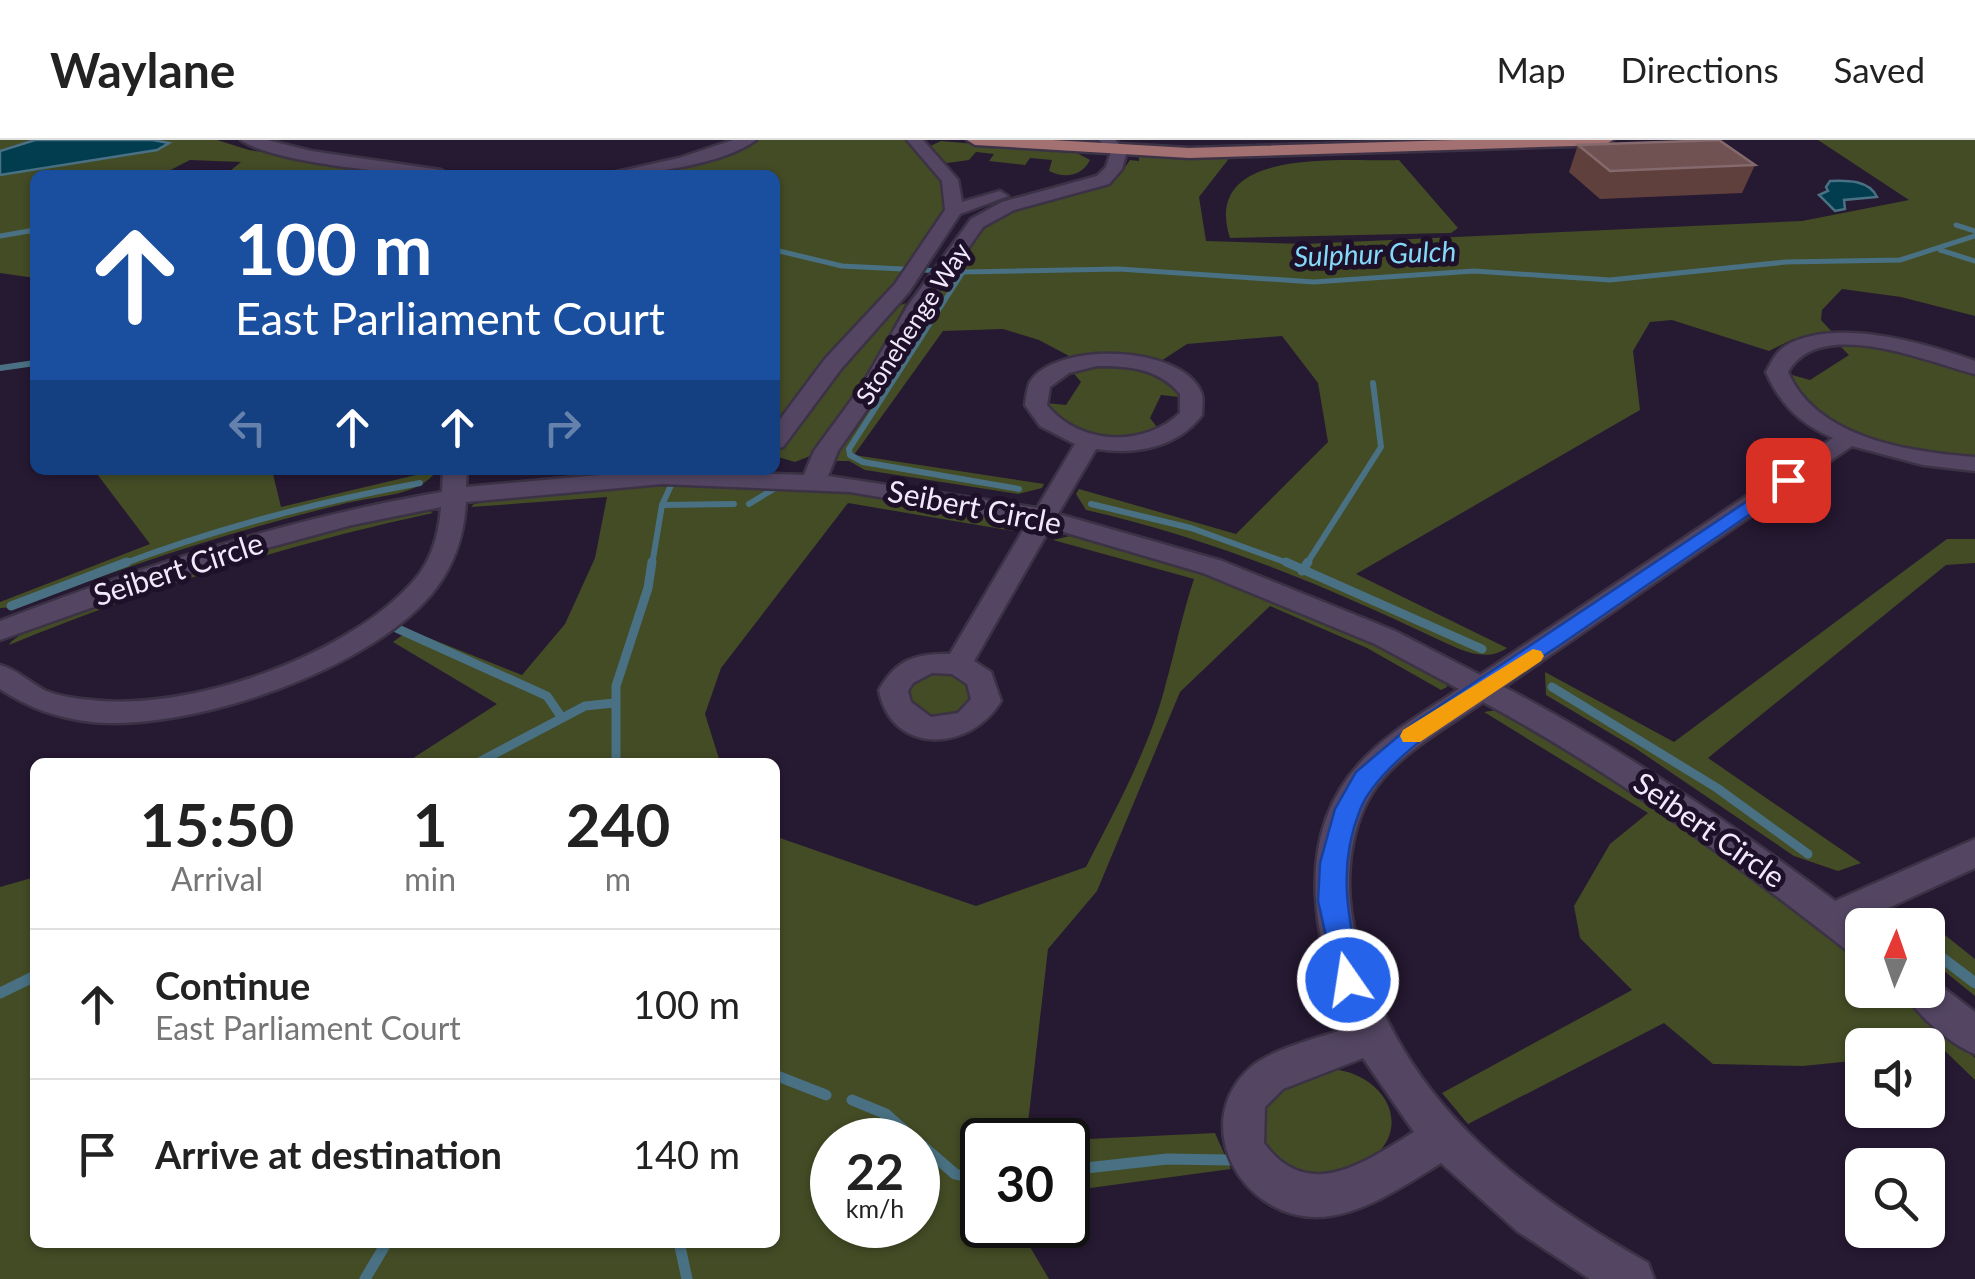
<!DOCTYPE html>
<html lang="en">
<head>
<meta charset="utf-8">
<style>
  body { margin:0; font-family:Lato,sans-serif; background:#f2f2f2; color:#222; height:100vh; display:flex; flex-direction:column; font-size:38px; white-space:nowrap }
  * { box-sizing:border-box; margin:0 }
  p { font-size:32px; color:#767676 }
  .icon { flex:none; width:55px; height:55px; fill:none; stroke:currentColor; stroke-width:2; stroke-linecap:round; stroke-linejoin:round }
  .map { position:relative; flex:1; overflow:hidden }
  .sheet { position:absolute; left:30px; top:618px; width:750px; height:490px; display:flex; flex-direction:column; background:#fff; border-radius:15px; box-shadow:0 2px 8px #0004 }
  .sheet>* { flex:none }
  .banner { position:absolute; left:30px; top:30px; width:750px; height:305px; border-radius:15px; box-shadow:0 2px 8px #0004; background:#1a4fa0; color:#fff; overflow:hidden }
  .needle { width:65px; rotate:2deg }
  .fabs { position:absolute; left:1845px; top:768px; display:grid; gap:20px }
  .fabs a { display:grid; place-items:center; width:100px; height:100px; border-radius:15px; background:#fff; box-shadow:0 2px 8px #0004; font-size:50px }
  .speed { position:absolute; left:810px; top:978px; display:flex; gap:20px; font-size:50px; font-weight:700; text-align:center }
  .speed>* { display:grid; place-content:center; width:130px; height:130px; border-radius:50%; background:#fff; box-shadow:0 2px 8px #0004; line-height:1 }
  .speed small { font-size:25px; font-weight:400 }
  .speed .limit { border:5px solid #111; border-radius:15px; background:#fff; color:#111 }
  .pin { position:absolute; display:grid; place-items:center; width:85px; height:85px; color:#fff; margin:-42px; border-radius:20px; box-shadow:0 5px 15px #0006 }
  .me { position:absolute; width:110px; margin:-55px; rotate:347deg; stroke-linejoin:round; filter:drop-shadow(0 0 8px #0008) }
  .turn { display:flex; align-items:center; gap:35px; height:210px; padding:0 40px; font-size:45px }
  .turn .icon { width:130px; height:130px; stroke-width:2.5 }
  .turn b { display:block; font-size:70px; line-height:85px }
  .lanes { display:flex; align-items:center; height:95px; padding:0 40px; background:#0003; justify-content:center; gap:50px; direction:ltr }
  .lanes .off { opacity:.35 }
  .eta { display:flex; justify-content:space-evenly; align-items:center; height:170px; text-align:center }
  .eta b { font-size:60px; font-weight:700; line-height:70px }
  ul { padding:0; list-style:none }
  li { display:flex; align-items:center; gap:30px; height:150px; padding:0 40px; border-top:2px solid #e0e0e0 }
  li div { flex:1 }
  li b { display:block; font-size:38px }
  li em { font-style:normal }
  header { display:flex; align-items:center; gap:60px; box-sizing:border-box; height:140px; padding:0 50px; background:#fff; border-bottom:2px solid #e0e0e0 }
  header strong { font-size:48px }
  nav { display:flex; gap:55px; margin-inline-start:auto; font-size:35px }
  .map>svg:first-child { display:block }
  .green { fill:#434c25; fill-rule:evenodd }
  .water { fill:#013d4f; stroke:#497183; stroke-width:2.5 }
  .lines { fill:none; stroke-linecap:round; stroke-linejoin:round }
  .stream-far3 { stroke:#497183; stroke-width:5 }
  .stream-far2 { stroke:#497183; stroke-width:6 }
  .stream-far1 { stroke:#497183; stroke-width:9 }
  .stream { stroke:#497183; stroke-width:11 }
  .minor-casing { stroke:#3c3246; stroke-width:5 }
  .major-casing { stroke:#3c3246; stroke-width:5 }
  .minor { fill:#544663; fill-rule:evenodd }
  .major { fill:#a37171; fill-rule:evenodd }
  .wall { fill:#60403d }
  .building { fill:#705252; stroke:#846a6c; stroke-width:2.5 }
  .route { fill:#2563eb; stroke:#184099; stroke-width:2.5 }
  .slow { fill:#f59e0b }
  .labels { text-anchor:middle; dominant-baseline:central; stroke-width:10; stroke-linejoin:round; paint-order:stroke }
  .far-street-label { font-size:25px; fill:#f1e9fb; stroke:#1d1028 }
  .far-water-label { font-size:28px; font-style:italic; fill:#84d8f8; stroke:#1d1028 }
  .street-label { font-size:30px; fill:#f1e9fb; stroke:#1d1028 }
</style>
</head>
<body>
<header>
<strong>Waylane</strong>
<nav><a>Map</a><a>Directions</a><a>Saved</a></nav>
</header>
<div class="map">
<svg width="1975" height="1139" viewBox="0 0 1975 1139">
  <rect width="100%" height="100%" fill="#261932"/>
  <path class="green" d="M0 0H217L249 10 413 35H225L241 22 190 20 161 35H35V138L0 133Z
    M756 0H905C922 16 943 30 947 54 952 95 842 197 815 231 801 250 788 269 775 288V35H633L694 23Z
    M1818 0H1975V176L1901 157 1842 149 1822 170 1821 180 1833 193 1793 199 1769 211 1672 180 1650 182 1633 211 1640 270 1356 434 1507 508C1484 524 1457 508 1435 498 1323 445 1207 397 1086 370L1076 354 1079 349 1236 394 1328 302 1318 243 1282 196 1187 204 1161 221 1115 213 1071 217 1039 200 1003 189 943 191 854 315 1044 344 1042 348 1018 354 865 330 849 321H837L836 315 903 210 935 152 988 81 1026 65 1103 46 1119 36 1130 20 1139 21V16H1231L1199 57 1206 101 1304 104 1802 81 1909 60Z
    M941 1 1077 13 1090 20C1082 36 1065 39 1049 31L1052 20 1030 18 1025 25 989 21 994 14 976 12 969 20 947 23 928 7Z
    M1399 20 1458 88 1451 93 1230 98C1200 5 1345 22 1399 20Z
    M906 163 871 228 810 316 795 322 778 317 776 313 834 235 896 167Z
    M1838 204 1881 206 1975 233V320C1925 313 1843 305 1807 265 1798 256 1792 243 1785 233L1810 240 1849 215Z
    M1117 223 1159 233 1178 250 1179 257 1161 255 1150 278 1160 291C1117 306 1082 295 1046 270V263L1066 265 1081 242 1071 230Z
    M94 330H272L281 367 437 330C421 356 375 356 347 363 234 390 126 426 18 467L0 468V462L150 404Z
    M741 346C792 348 975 357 1011 383L1013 391 848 363 721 528 705 574 720 622H407L497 564 393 502 409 490 522 535 565 484 595 418 607 357 471 367 474 364 527 354 610 347Z
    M427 370 433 373C289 404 145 449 9 505 18 483 234 416 270 405 321 390 374 380 427 370Z
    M1074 395 1201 432 1323 479 1446 538 1447 547 1441 550 1367 508 1270 466 1180 552 1097 751 1048 809 1026 1000H982V1085H1017L1049 1139H0V747L35 737V1102H775V692L780 698 976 766 1086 727C1116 668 1150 607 1166 543 1176 507 1182 475 1194 439L1053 400ZM832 1000H918V1085H832Z
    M1947 399H1975V423L1946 425 1708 618 1861 723 1838 731 1794 716 1635 608 1546 555 1545 532 1674 602Z
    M923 532 961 534 975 554 968 569 939 581 911 572 904 547Z
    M1503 569C1630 643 1747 729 1862 820V850H1898L1966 909 1975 918V940L1945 911 1928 913V905H1862V920L1803 926 1713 924 1664 883 1468 984 1442 953 1632 850 1580 798 1574 766 1610 704 1648 673 1484 572Z
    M1926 780 1975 819V856L1928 818V785H1919Z
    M1331 929C1386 933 1418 991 1363 1025 1349 1033 1326 1036 1309 1040L1265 1014 1259 965 1270 950Z
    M1215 993 1231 1029 1068 1051 1067 1000Z"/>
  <path class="water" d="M35 0H153L169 3 157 10 0 35V11Z
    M1830 41C1847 40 1869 40 1877 57L1844 60 1845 69 1835 71 1819 55 1828 51 1826 47Z"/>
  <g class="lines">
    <path class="stream-far3" d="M645 35H656
      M1956 85 1975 91
      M0 96 35 90
      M775 110 842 126 963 132 1119 129 1314 142 1474 131 1610 140 1786 122 1900 120 1975 96
      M1940 110 1975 121
      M929 185 963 132"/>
    <path class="stream-far2" d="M930 183 849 309 850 315 863 322 1019 349
      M0 228 35 223
      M493 331 498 330
      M749 364 777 347
      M1091 364 1191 388 1293 425
      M662 365 734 364
      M120 425C217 388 318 362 420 343
      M652 425 662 365 678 330
      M1306 425 1381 307 1373 243"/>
    <path class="stream-far1" d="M1286 422 1482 509
      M1302 431 1308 422
      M11 466 127 422
      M385 483 547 556 562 578
      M1552 547 1717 648 1808 714
      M479 622 585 566 614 563
      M616 622V546L648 448 652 422"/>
    <path class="stream" d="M1941 817 1975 843
      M0 853 35 836
      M775 935 826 955
      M852 960 886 974 915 1000
      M918 1002 955 1034 982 1040
      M1068 1030 1167 1019 1230 1020
      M679 1102 687 1139
      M365 1139 387 1102"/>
    <defs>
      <path id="minor" d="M241 0H267L311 11 441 30 449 35C405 35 275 24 241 0Z
        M733 0H756C723 25 644 35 603 35L679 18Z
        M907 0H923L958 40 962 62 1000 51 1008 56 960 74 909 152 841 229 783 307 775 309V286L825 219 895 144 945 70 942 41Z
        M1099 0H1115L1127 11 1122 29 1109 44 1014 70 983 87 927 167 882 248 838 311 828 336 1037 368 1075 304 1040 286 1025 265C1026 258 1027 248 1030 242 1056 201 1181 205 1201 252 1204 258 1202 268 1202 275 1177 308 1135 315 1096 309L1058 374 1222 421 1395 491 1480 535 1833 298C1800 284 1780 264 1766 232 1771 223 1776 212 1784 207 1832 176 1925 203 1975 221V234C1927 222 1820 175 1788 232 1817 299 1910 312 1975 317V331L1923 325 1852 306 1504 547C1621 608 1729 682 1835 761L1975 699V728L1862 780 1868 785H1862V816L1849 812C1732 721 1614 632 1483 562 1446 588 1397 614 1372 653 1346 696 1344 753 1357 800 1400 959 1511 1044 1648 1123L1654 1139H1590L1517 1091 1441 1023C1405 1045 1360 1077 1316 1077 1239 1076 1189 982 1251 927 1271 909 1323 897 1350 887 1314 805 1291 698 1360 623 1387 593 1425 572 1459 549L1375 504 1203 433 1050 388 974 521 991 532 1001 561C971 612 891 616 879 550 896 520 915 513 950 514L1028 382 850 352 662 344 466 362C464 394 456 421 437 447 378 528 190 592 92 582 57 578 29 568 0 549V525C18 530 30 543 46 551 59 556 77 559 91 560 190 572 352 515 416 438 433 418 439 392 441 367L352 385 241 415 0 500V481C144 426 290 378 442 352L443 330H467L466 347 655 330 804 335 814 311 861 247 907 167 971 79 1002 62 1097 36 1106 27 1111 12ZM1097 226C1128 226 1159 228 1180 254V273C1143 308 1079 305 1047 265L1050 247 1069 233ZM932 533 952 534 967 544 971 559 958 573 931 577 911 562 908 551 913 543ZM1363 918 1414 992C1365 1022 1308 1064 1264 1003L1265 967 1283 949Z
        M1928 836 1975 872V914C1950 904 1915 874 1903 850H1928Z"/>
      <path id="major" d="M967 0H1052L1189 8 1455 0H1613L1605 5 1189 18 975 5Z"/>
    </defs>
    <use href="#minor" class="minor-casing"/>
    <use href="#major" class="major-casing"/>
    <use href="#minor" class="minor"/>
    <use href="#major" class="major"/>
  </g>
  <path class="wall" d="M1578 5 1755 25 1742 53 1600 59 1569 32Z"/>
  <path class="building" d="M1719 0 1755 25 1610 31 1578 5Z"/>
  <path class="route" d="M1788 334 1797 340 1794 344C1717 397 1640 450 1563 503 1510 539 1382 612 1360 670 1336 729 1349 781 1362 840L1358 849 1348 853 1338 849 1318 761 1320 723 1335 669 1356 632 1415 582Z"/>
  <path class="slow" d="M1533 509 1541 511 1544 516 1541 521 1420 602H1403L1400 596 1403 590Z"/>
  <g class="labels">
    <g class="far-street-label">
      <text transform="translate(912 183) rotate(-57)">Stonehenge Way</text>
    </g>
    <g class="far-water-label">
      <text transform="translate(1375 113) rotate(-2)">Sulphur Gulch</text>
    </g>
    <g class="street-label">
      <text transform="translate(975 366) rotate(11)">Seibert Circle</text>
      <text transform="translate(178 428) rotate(-18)">Seibert Circle</text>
      <text transform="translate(1710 689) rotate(35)">Seibert Circle</text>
    </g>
  </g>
</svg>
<div class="fabs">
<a><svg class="needle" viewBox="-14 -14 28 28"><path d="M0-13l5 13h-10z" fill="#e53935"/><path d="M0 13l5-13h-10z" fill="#767676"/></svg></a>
<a><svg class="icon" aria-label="sound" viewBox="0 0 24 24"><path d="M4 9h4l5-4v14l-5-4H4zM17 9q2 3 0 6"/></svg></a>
<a><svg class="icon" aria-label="search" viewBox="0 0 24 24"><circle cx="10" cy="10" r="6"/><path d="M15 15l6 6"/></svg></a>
</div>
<div class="speed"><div>22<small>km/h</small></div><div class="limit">30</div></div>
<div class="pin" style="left:1788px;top:340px;background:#d93025"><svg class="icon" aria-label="arrive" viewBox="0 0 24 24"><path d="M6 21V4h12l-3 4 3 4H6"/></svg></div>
<svg class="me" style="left:1348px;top:840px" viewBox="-20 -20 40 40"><circle r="17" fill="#2563eb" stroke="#fff" stroke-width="3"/><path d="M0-11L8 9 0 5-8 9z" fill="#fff"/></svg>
<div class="banner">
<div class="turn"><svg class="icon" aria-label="ahead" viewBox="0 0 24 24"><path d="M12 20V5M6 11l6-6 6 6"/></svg><div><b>100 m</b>East Parliament Court</div></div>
<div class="lanes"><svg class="icon off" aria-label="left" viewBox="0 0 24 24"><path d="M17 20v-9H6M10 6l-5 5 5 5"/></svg><svg class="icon" aria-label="ahead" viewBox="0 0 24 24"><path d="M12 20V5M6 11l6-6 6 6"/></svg><svg class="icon" aria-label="ahead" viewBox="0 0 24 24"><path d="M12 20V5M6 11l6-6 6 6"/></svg><svg class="icon off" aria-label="right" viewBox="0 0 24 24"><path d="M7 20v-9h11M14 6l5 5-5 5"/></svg></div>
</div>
<section class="sheet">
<div class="eta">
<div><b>15:50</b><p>Arrival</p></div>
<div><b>1</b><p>min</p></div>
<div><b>240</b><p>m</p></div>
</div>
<ul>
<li><svg class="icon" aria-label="ahead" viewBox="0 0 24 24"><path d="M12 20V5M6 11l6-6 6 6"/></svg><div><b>Continue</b><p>East Parliament Court</p></div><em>100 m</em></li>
<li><svg class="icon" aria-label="arrive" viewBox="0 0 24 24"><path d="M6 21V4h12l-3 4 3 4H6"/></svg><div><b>Arrive at destination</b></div><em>140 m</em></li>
</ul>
</section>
</div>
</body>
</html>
